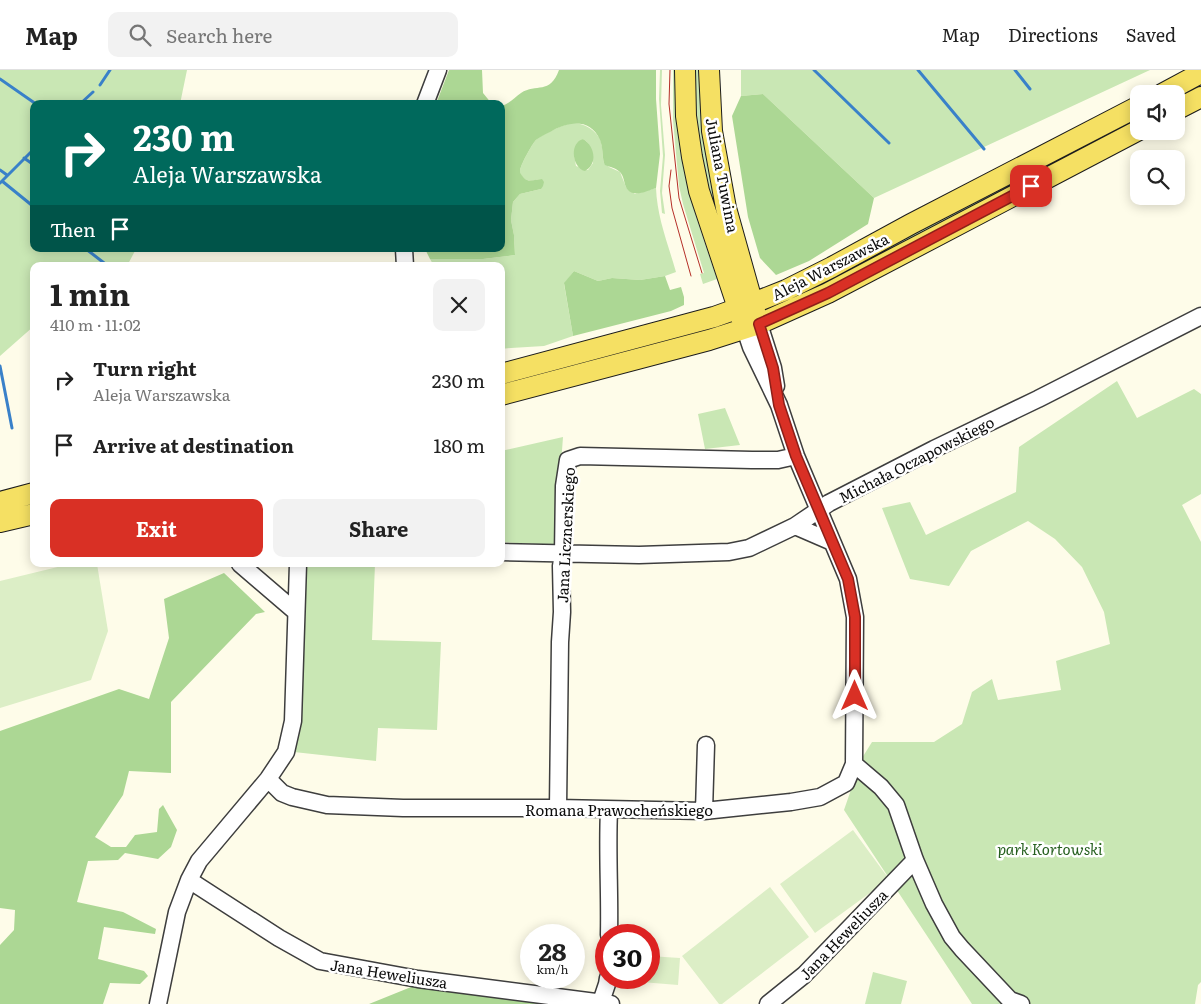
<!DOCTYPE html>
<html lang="en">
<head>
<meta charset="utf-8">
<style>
  body { margin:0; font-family:Literata,serif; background:#f2f2f2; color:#222; height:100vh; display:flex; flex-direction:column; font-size:19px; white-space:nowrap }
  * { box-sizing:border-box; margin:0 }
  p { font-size:16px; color:#767676 }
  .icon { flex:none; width:28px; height:28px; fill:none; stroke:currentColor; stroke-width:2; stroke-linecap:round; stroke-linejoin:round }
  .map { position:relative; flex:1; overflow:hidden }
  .panel { position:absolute; left:30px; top:192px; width:475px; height:305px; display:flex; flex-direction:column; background:#fff; border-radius:10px; box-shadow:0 2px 12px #0003 }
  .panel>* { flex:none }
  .top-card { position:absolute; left:30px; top:30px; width:475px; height:152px; border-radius:10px; box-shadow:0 2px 12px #0003; background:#00695c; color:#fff; overflow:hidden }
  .buttons { position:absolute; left:1130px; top:15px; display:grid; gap:10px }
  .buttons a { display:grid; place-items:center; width:55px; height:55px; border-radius:10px; background:#fff; box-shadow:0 2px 12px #0003; font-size:25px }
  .speed { position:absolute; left:520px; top:854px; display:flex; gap:10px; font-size:25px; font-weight:700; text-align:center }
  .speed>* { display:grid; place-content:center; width:65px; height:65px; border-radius:50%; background:#fff; box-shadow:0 2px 12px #0003; line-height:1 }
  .speed small { font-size:12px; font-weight:400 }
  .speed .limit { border:8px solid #d22; background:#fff; color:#111 }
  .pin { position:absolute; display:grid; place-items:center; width:42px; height:42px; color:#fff; margin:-21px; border-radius:10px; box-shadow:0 2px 8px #0006 }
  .me { position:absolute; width:55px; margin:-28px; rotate:0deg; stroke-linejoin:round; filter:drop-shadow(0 0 4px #0008) }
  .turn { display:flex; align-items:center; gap:18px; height:105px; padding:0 20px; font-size:22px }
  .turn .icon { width:65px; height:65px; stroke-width:2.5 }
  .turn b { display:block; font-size:35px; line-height:42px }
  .then { display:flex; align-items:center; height:48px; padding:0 20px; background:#0003; gap:10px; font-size:19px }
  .round { display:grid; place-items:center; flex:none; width:52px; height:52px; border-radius:10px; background:#f2f2f2 }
  .overview { display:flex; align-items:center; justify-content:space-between; height:85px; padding:0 20px }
  h1 { font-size:30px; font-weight:700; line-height:38px }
  .primary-button { display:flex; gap:10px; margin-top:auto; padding:10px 20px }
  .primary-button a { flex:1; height:58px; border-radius:10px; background:#d93025; color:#fff; font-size:20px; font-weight:700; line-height:58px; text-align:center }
  .primary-button a+a { background:#f2f2f2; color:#222 }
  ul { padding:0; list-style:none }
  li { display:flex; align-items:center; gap:15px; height:65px; padding:0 20px }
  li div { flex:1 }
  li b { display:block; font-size:19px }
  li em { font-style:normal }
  header { display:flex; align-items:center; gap:30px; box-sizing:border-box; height:70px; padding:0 25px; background:#fff; border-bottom:1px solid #e0e0e0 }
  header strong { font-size:24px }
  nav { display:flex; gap:28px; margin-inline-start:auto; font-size:18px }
  .search { width:350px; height:45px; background:#f2f2f2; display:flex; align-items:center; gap:12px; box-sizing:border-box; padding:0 18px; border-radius:10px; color:#767676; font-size:19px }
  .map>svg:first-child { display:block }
  .green { fill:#c9e7b4; fill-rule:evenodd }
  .forest { fill:#acd794 }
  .pitch { fill:#dceec6 }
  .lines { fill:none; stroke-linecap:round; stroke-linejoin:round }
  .stream { stroke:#3981c9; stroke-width:3 }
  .minor-casing { stroke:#3e3e3e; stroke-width:19 }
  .major-casing { stroke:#1c1c1c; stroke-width:22 }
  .minor { stroke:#fff; stroke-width:16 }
  .major { stroke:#f5e063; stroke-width:20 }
  .tram { stroke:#b52f28; stroke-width:1 }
  .route-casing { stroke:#8d1f18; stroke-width:12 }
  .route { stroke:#d93025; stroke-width:9 }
  .labels { text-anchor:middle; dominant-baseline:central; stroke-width:5; stroke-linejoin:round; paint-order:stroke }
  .street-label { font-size:15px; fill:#0b0b0b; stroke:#fff }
  .park-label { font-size:15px; font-style:italic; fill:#255f1e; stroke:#fff }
</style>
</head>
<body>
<header>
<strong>Map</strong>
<div class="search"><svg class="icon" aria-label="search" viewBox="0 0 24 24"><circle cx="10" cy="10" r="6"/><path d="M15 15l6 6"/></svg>Search here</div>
<nav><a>Map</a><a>Directions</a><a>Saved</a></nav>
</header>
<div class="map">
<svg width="1201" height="934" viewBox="0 0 1201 934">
  <rect width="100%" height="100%" fill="#fefce9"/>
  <path class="green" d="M0 0H187L180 34H34V179H136L127 196H34V256L0 286Z
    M660 0H662L661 35 665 85 662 123 665 144 662 143 660 121 663 86 659 29Z
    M673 0H677C677 20 676 41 678 61 682 112 701 161 717 209L703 214 700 204 704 203 683 134 679 116 673 50Z
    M694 0H703L729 177 716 146 705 106 697 54Z
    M741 0H1150L874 128 763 24 741 26Z
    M1139 44V52L888 183 887 181 914 163Z
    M572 53C584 53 597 60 601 72 603 79 602 86 604 93L609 97 620 102 626 117 635 124 656 118C657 147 668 174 676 202L665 206 640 210 612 208 598 211 574 201 564 214 573 266 544 276 511 278 501 279V196H434L430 189H483L515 185 514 165 511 150 513 132 520 124 541 119 542 109C537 109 532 112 527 110 524 109 520 105 520 101 520 96 532 74 536 70 545 62 561 56 572 53ZM583 69C592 74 591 84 593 93L588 100 576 96 574 85Z
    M1117 311 1137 348 1194 319 1201 324V424L1182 435 1201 472V912L1198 915 1195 934H972L844 740 862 688 872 672H934L962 654 972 622 992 609 998 630 1061 620 1056 591 1110 574 1104 542 1082 497 1055 469 1028 451 971 481 949 516 910 509 882 438 910 432 926 465 1016 422 1019 377Z
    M725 338 740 375 705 379 698 344Z
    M563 367 555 475 501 472V381Z
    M305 494H375L372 570 441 572 437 660 378 658 376 691 294 682Z
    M873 902 907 911 901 934H865Z"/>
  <path class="forest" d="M449 0H482L483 23 492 34H436Z
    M559 0H656V29L660 84 656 118C647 121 632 129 626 117 624 113 624 106 620 102 616 98 610 97 605 95L604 93C602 85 603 77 600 70 590 47 567 52 550 62 545 64 540 67 536 70 532 74 520 96 520 101 520 103 522 106 524 108 529 113 536 109 542 109L544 112 543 116 541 119 520 124 513 132 511 150 514 165 515 185 483 189H430L425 179H501V36C509 34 514 28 521 23 536 13 550 25 559 0Z
    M763 24 874 128 868 154 809 191 776 205 760 188 748 147 732 46 741 26Z
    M583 69C595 76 598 94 585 101 572 98 569 73 583 69Z
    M574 201 598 211 612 208 640 210 665 206 670 220 681 217 684 227V235L671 241 573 266 564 213Z
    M224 503 265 542 256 544 171 632V703L129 701 123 725 95 767 111 777H126L135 765 157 762 159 739 163 735 177 760 171 777 158 789 125 783 118 790 88 791 77 832 123 842 156 859 155 864 104 857 98 889 144 901 148 906 140 914 110 913 103 934H0V875L14 860 15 840 0 838V661L119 619 149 629 169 568 164 529Z
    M416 915 568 934H369Z"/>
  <path class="pitch" d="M70 494H97L108 561 91 610 0 638V511Z
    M853 760 889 809 815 863 780 814Z
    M770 817 809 867 722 934H719L682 886Z
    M649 886 680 888 678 915 617 910V908H649Z"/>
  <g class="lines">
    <path class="stream" d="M814 0 889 73
      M918 0 984 79
      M1015 0 1030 19
      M0 9 36 34
      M100 15 110 0
      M80 34 93 22
      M24 88 34 95
      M0 100 7 105
      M2 111 34 137
      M0 113 34 79
      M86 179 108 196
      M0 296 12 358"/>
    <defs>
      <path id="minor" d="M425 34 438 0
        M404 179 405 196
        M759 254 773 298 776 316
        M795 456 832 472
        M501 482 639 485 729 482 749 478 795 456 829 433 934 379 1038 329 1201 246
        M240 494 296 542
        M854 694 881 717 896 735 915 790 934 834 952 867 962 879 1010 930 1021 934
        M268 709 282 723 292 727 327 735 403 738H558L704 741 791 732 820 727 846 713 854 694 855 547 848 509 796 386 779 335 751 277 745 259
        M558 738 560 572 562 542 561 496 563 484 564 416 568 390 580 386 752 390H778L796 386
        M704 741 706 675
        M189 810 279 868 320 891 418 909 611 934
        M609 865C610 823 607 781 609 740
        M601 932 607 914 608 908
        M158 934 177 842 189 810 199 791 268 709 286 682 293 651 298 494
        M768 934 804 905 915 790"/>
      <path id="major" d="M685 0 686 46 692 87 699 121 742 250
        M709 0 712 61 726 138 756 245
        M1162 24 1201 3
        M1176 40 1201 27
        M501 304 714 247 753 233 786 220 832 197 911 154 1139 36
        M501 325 709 270 759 254 828 223 1139 60
        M0 432 34 423
        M0 452 34 444"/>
    </defs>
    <use href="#minor" class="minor-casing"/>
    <use href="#major" class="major-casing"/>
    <use href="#minor" class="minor"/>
    <use href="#major" class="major"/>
    <path class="tram" d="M670 0 669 34 678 119 679 128 702 203
      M671 100 669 116 672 138 691 206"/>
  </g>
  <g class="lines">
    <defs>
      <path id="route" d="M855 626V547L848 509 796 386 779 335 773 298 759 254 828 223 1031 116"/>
    </defs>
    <use href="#route" class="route-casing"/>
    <use href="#route" class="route"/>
  </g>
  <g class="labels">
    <g class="street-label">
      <text transform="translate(723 105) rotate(79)">Juliana Tuwima</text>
      <text transform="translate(830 196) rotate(-27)">Aleja Warszawska</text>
      <text transform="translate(916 389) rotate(-27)">Michała Oczapowskiego</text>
      <text transform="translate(565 465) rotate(-87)">Jana Licznerskiego</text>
      <text x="619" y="739">Romana Prawocheńskiego</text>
      <text transform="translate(843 864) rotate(-46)">Jana Heweliusza</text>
      <text transform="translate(389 903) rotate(9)">Jana Heweliusza</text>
    </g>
    <g class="park-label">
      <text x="1050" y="778">park Kortowski</text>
    </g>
  </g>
</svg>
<div class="buttons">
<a><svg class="icon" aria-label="sound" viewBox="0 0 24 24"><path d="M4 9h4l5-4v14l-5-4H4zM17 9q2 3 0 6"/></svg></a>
<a><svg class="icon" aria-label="search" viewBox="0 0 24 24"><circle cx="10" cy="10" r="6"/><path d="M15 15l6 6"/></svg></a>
</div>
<div class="speed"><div>28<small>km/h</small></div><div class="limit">30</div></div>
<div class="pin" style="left:1031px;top:116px;background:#d93025"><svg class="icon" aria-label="arrive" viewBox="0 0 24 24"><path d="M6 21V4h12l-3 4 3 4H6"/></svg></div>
<svg class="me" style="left:855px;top:626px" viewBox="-20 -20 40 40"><path d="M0-17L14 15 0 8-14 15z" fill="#d93025" stroke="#fff" stroke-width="4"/></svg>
<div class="top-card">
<div class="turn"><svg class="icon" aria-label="right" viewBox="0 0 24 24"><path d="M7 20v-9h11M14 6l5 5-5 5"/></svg><div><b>230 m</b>Aleja Warszawska</div></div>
<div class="then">Then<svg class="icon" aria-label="arrive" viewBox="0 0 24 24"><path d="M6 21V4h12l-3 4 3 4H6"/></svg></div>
</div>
<section class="panel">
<div class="overview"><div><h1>1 min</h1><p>410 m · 11:02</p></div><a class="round"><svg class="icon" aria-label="close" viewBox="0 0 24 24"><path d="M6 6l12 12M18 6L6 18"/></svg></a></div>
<ul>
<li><svg class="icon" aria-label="right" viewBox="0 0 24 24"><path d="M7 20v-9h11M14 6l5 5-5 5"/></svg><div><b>Turn right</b><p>Aleja Warszawska</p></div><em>230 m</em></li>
<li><svg class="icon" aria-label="arrive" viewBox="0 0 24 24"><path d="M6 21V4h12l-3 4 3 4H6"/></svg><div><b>Arrive at destination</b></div><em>180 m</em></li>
</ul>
<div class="primary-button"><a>Exit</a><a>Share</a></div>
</section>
</div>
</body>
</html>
